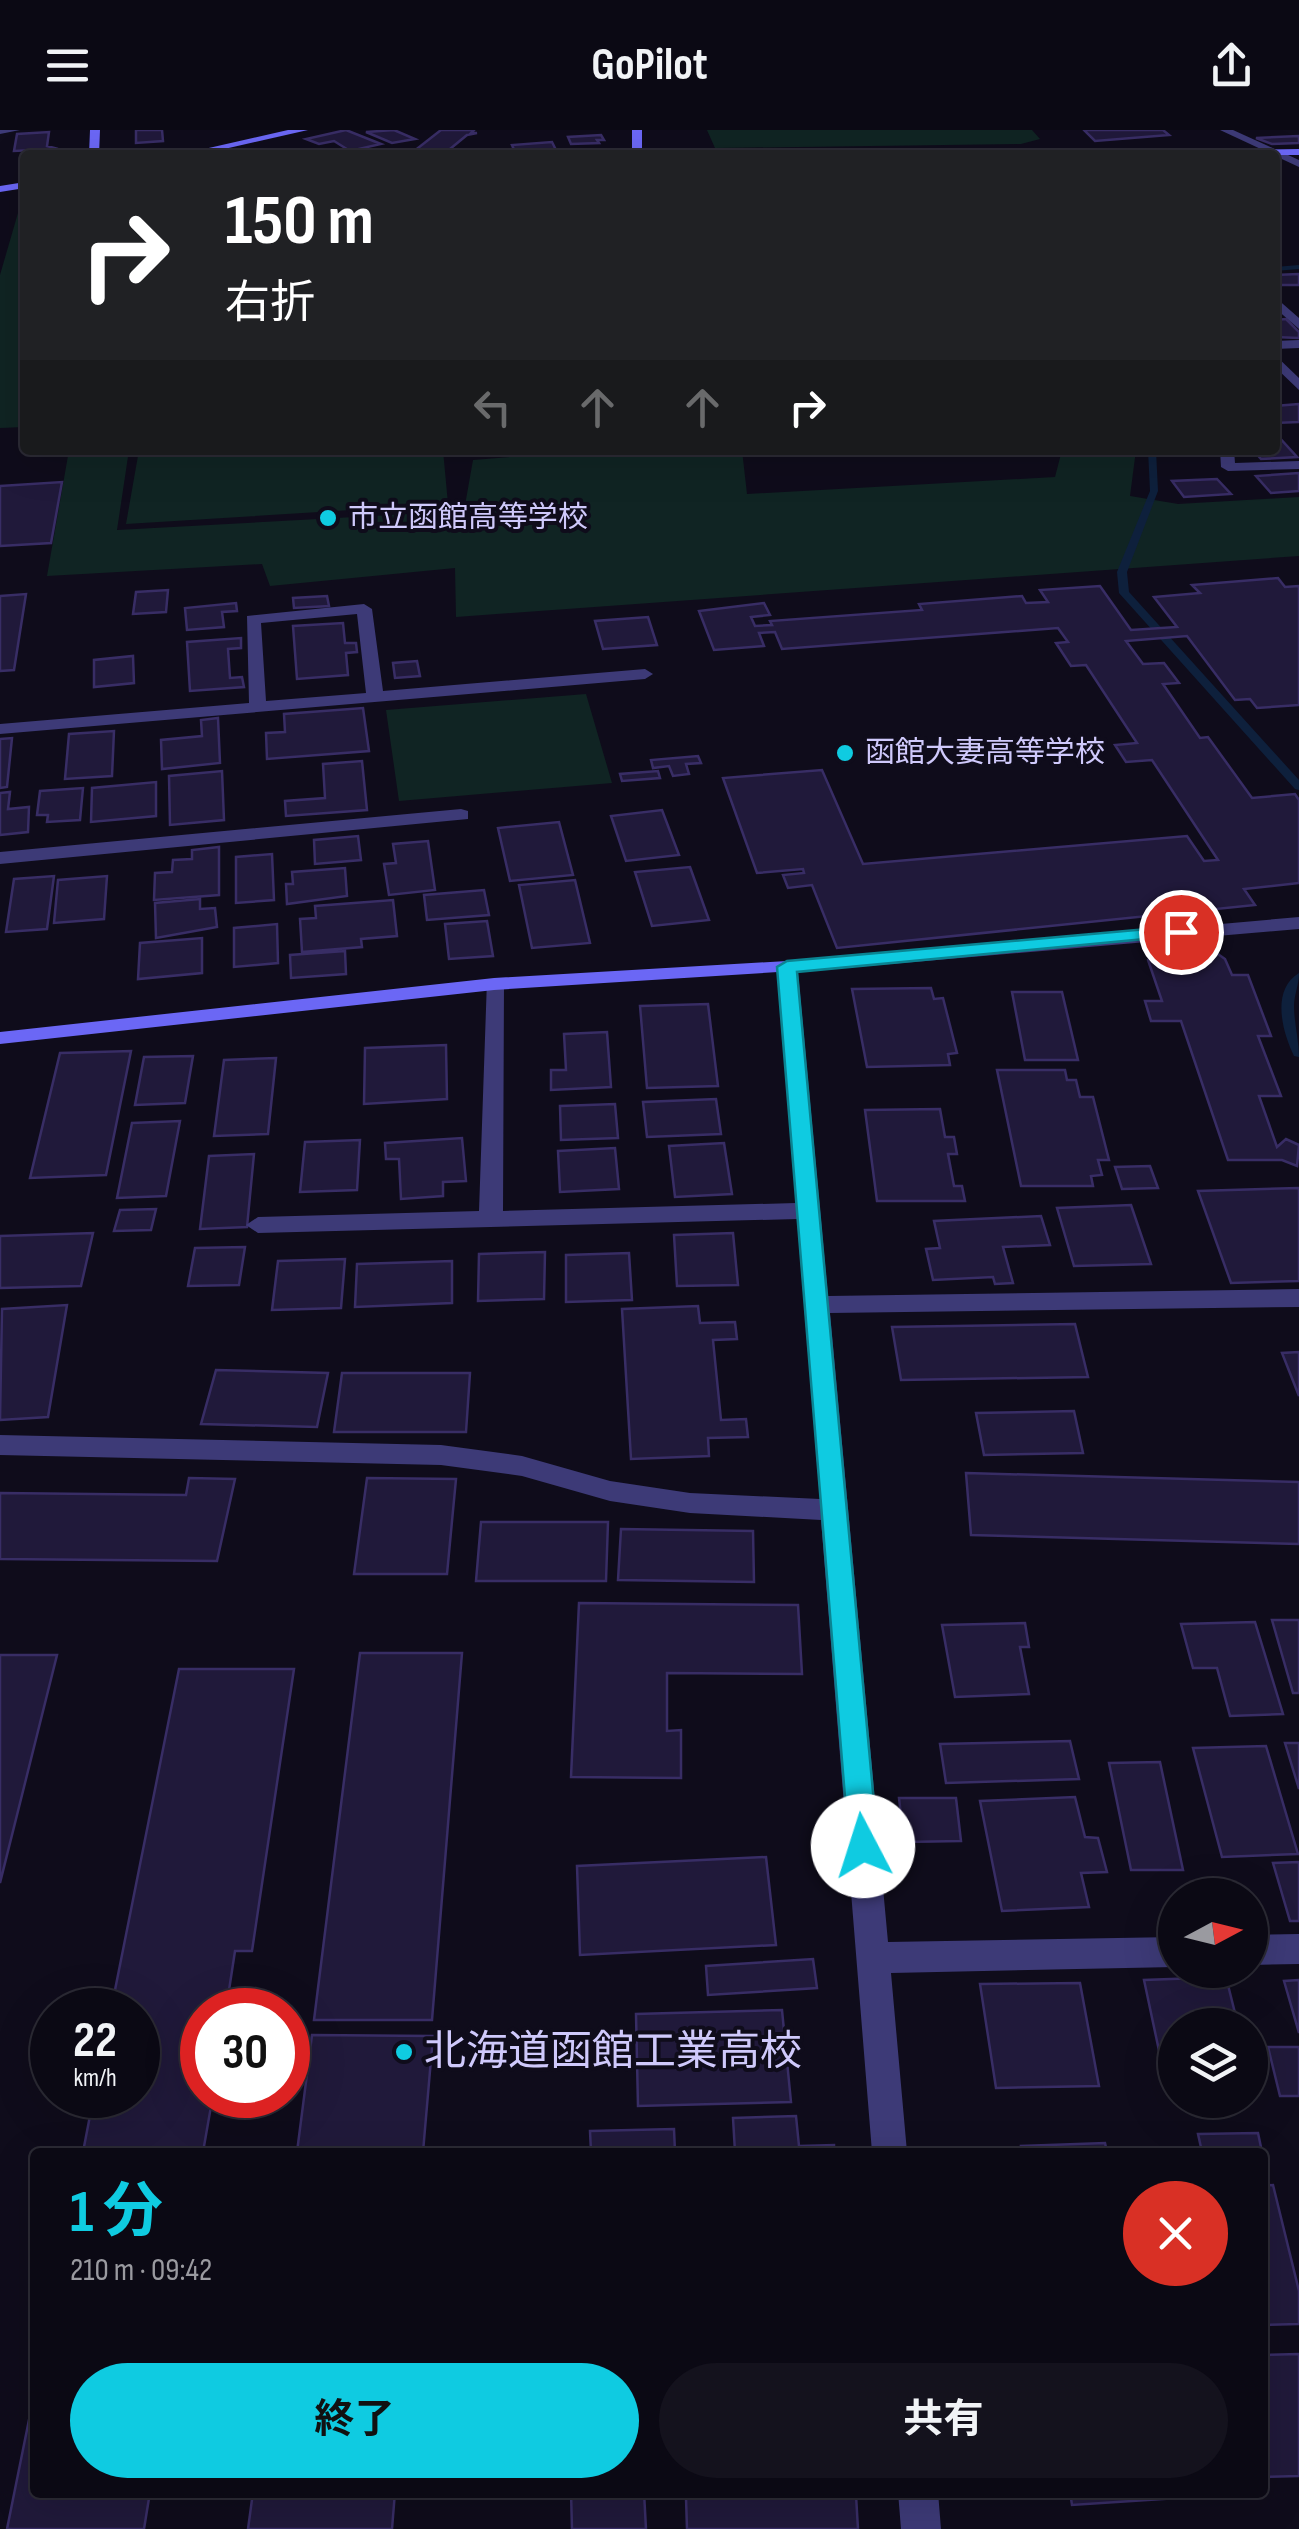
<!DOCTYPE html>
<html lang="ja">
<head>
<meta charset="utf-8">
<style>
  body { margin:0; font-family:"Sofia Sans Condensed","Noto Sans JP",sans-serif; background:#14121d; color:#f1f3f6; height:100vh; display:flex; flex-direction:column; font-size:38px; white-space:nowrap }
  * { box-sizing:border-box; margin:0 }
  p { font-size:32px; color:#9a9aa0 }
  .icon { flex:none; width:55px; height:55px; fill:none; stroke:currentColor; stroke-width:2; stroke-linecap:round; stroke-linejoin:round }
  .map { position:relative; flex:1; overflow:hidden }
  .drawer { position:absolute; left:30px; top:2018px; width:1238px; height:350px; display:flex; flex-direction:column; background:#0b0914; border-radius:10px; box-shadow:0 10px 40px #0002,0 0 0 2px #2b2a34 }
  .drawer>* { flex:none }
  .top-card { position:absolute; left:20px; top:20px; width:1260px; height:305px; border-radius:10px; box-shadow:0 10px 40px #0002,0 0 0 2px #2b2a34; background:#202124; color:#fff; overflow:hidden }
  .needle { width:65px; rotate:83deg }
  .tools { position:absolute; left:1158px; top:1748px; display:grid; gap:20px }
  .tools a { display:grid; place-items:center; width:110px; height:110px; border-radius:50%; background:#0b0914; box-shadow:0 10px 40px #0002,0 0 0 2px #2b2a34; font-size:50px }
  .speed { position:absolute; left:30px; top:1858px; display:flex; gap:20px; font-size:50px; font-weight:700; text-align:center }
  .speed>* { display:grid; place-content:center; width:130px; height:130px; border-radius:50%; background:#0b0914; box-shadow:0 10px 40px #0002,0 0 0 2px #2b2a34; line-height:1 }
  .speed small { font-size:25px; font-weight:400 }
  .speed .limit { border:15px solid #d22; background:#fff; color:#111 }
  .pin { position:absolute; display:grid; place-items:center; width:85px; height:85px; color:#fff; margin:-42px; border:5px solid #fff; border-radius:50%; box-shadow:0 2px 10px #0007 }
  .me { position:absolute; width:110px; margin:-55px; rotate:355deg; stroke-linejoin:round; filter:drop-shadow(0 0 8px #0008) }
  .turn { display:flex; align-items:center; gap:35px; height:210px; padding:0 40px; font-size:45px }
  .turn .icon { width:130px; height:130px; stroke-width:2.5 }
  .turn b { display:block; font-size:70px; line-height:85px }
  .lanes { display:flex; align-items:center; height:95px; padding:0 40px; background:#0003; justify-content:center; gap:50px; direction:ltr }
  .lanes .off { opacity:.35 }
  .round { display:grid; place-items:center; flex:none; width:105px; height:105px; border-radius:52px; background:#14121d }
  .headline { display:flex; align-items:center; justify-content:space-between; height:170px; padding:0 40px }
  h1 { font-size:60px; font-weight:700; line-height:75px; color:#0fcbe1 }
  .primary-button { display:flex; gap:20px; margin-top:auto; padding:20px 40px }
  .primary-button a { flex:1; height:115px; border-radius:60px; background:#0fcbe1; color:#111; font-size:40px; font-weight:700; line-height:115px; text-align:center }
  .primary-button a+a { background:#14121d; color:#f1f3f6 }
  header { display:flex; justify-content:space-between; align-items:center; height:130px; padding:0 40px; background:#0b0914; font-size:45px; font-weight:700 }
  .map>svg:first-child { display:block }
  .green { fill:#102423 }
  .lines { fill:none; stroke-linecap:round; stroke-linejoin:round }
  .stream { fill:#0e203c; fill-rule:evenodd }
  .building { fill:#20193a; stroke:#382d65; stroke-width:2.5 }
  .street { fill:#3d3a77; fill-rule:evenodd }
  .secondary { fill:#6b67f5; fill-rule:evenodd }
  .route { fill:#0fcbe1; stroke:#0a8492; stroke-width:2.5 }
  .poi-dot { fill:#0fcbe1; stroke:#0f0c1b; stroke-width:4 }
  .labels { text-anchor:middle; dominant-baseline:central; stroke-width:8; stroke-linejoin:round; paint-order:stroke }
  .far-poi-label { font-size:30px; fill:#cfc9fb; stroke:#0f0c1b; text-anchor:start }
  .near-poi-label { font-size:42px; fill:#cfc9fb; stroke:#0f0c1b; text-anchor:start }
</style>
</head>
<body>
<header><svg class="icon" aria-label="menu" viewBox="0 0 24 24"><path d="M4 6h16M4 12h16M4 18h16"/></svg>GoPilot<svg class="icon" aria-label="share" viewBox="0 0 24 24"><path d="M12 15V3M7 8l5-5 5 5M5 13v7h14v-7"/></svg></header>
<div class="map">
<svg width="1299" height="2399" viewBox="0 0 1299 2399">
  <rect width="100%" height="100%" fill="#0f0c1b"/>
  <path class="green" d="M707 0H1032L1040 9 1021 14 715 18Z
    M25 74V297L0 298V145L20 76Z
    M69 320H129L117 400 464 381 473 330 594 320H742L747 364 1055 347 1062 320H1136L1130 366 1178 374 1299 367V426L456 487 455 438 270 456 262 434 47 446Z
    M139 320H443L448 374 126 394Z
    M586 564 612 653 399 671 386 580Z"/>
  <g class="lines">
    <path class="stream" d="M1299 135V139L1275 141V137Z
      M1148 320H1156L1158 361 1127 442 1129 462 1299 650V660L1295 659 1119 463 1117 442 1150 361Z
      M1299 843C1299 855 1294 865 1294 876 1294 893 1299 910 1299 927L1294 926C1282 901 1271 860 1299 843Z"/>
  </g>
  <path class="building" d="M136 0H162L163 11 136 13Z
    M346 0 381 14 350 21 334 11 319 14 306 9Z
    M394 0 415 9 392 13 366 2Z
    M441 0H474L471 3H477L467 5 450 19 456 20 451 23 409 25Z
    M1084 0H1163L1169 5 1095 11Z
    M49 2 47 16 58 19 14 21 17 4Z
    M601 5 604 10H597L599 13 571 14 568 7Z
    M1299 6V13L1272 14 1256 8Z
    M552 12 557 22H515L512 15Z
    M1299 144V155H1275V145Z
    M1286 189 1299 202V208L1275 207V190Z
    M1299 274V292L1275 293V276Z
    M1275 305H1277L1297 327 1261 329 1253 320H1275Z
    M1299 343V361L1271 363 1256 346Z
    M1217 349 1231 364 1184 367 1172 351Z
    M62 352 51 413 0 416V356Z
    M1278 448 1285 457 1299 456V575L1257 578 1250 569 1235 570 1187 506 1126 511 1143 534 1164 533 1179 553 1163 554 1200 608 1208 607 1252 668 1295 664 1299 670V753L1244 759 1255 775 837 818 812 755 788 758 783 745 804 743 803 739 757 743 723 648 822 640 863 734 1187 706 1204 731 1218 730 1152 630 1126 632 1115 615 1137 613 1086 535 1071 536 1056 513 1068 512 1058 498 782 519 775 502 759 503 764 516 714 520 699 481 764 473 770 485 751 487 755 496 772 495 770 491 922 480 919 474 1022 466 1026 473 1048 472 1040 460 1100 456 1131 500 1177 497 1154 467 1200 463 1192 455Z
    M168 460 166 482 133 484 136 462Z
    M26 464 14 540 0 541V466Z
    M327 466 329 476 294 478 293 468Z
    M236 473 237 481 222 482 224 497 187 500 185 478Z
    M648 487 657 515 603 519 595 491Z
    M343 493 345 513H356L357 522 346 523 348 545 297 549 293 496Z
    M241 508V518L228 519 230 548 242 547 244 557 190 561 187 512Z
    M133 526 134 553 94 557V530Z
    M417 531 420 546 395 548 393 533Z
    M363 578 369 621 267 629 266 603 285 602 284 584Z
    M218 588 220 633 162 639 161 610 202 606 201 590Z
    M114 601 112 646 65 649 69 604Z
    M12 608 7 657 0 658V609Z
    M698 626 701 633 686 634 689 644 673 646 669 636 653 638 651 630Z
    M362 631 367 680 286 686 285 671 325 668 323 634Z
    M222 641 224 690 170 695 169 646Z
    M658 641 660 648 622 651 620 644Z
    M156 652V686L91 692 92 658Z
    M83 658 80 690 47 692 48 685H37L40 661Z
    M10 662 8 679 29 677 28 702 0 705V663Z
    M662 680 679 725 626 731 611 686Z
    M559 692 573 745 510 751 498 698Z
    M358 706 361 730 315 734 314 710Z
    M428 711 435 760 389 765 384 734 396 733 393 714Z
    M219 717V765L154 770 155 743 172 742 173 730 192 729V720Z
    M272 724 274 770 236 773V727Z
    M690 737 709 790 652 796 635 742Z
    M345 738 347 766 287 774 286 754H293L292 742Z
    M54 746 47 799 6 802 14 749Z
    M107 746 104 789 54 793 58 750Z
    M575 750 590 813 532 818 519 755Z
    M484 760 489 785 427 790 424 765Z
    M200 769V779L215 778 217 797 156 808 155 773Z
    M393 770 397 806 361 809 362 817 302 822 300 789 316 788 315 776Z
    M487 791 493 826 449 829 445 794Z
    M277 794 278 833 234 837V798Z
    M202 808V843L138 849 140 813Z
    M1175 815 1215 822 1225 829 1232 845H1248L1271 906H1258L1281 966H1259L1277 1017 1286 1009 1299 1015 1297 1036 1282 1030H1228L1181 891H1151L1145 871H1162L1148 830 1154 823Z
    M345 821 346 844 291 848 290 825Z
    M931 858 934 869 943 868 957 923 948 924 950 935 867 937 852 859Z
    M1012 862H1062L1078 930H1025Z
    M708 874 718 956 647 958 640 876Z
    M607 902 611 957 551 960V940H566L564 904Z
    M446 915 447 969 364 974 365 918Z
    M131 921 106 1045 30 1048 60 923Z
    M193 926 185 973 135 975 144 927Z
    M276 928 268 1004 214 1006 224 930Z
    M997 940H1065L1067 950H1076L1080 967H1093L1109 1030H1098L1102 1045 1091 1046 1093 1056H1021Z
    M716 969 721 1004 647 1007 643 972Z
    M615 974 618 1008 561 1010 560 976Z
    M940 979 945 1007H954L957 1024H948L954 1056H962L965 1071H877L865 980Z
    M180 991 166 1066 117 1068 132 993Z
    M462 1008 466 1051 443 1052V1066L401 1069 399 1029H386L385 1013Z
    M360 1010 357 1060 300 1062 305 1012Z
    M724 1013 732 1064 675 1067 669 1016Z
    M615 1018 619 1059 560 1062 558 1021Z
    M254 1024 247 1097 200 1099 209 1026Z
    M1150 1036 1158 1058 1122 1059 1115 1037Z
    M1299 1058V1151L1231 1153 1198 1061Z
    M1131 1075 1151 1134 1074 1136 1057 1078Z
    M156 1079 151 1100 114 1101 120 1080Z
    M1041 1086 1050 1115 1003 1117 1013 1153 995 1154 993 1147 933 1150 926 1119 940 1118 934 1091Z
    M93 1103 81 1156 0 1158V1106Z
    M733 1103 738 1155 677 1156 674 1105Z
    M245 1117 239 1155 188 1156 195 1118Z
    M545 1122 544 1169 478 1171 479 1124Z
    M629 1123 632 1170 566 1172V1125Z
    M345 1129 341 1178 272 1180 278 1131Z
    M452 1131V1173L355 1177 357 1134Z
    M67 1175 48 1287 0 1290 2 1179Z
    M698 1176 700 1193 735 1192 737 1209 713 1210 721 1290 746 1289 748 1307 708 1308 709 1326 631 1329 622 1179Z
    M1075 1194 1088 1247 901 1250 892 1197Z
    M1299 1222V1266L1282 1223Z
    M216 1240 328 1243 317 1297 201 1294Z
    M342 1243H470L466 1302H334Z
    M1074 1281 1083 1323 984 1325 976 1283Z
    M966 1343 1299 1352V1414L971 1405Z
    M189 1348 235 1349 217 1431 0 1429V1363L186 1365Z
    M367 1348 456 1349 447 1444H354Z
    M481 1392H608L606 1451H476Z
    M621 1399 753 1401 754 1452 618 1450Z
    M579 1473 798 1475 802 1544 667 1543V1601L681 1600V1648L571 1647Z
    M1272 1490H1299V1563H1293Z
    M1255 1492 1283 1584 1230 1586 1217 1538H1193L1181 1494Z
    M1025 1493 1029 1517H1020L1029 1564 955 1567 942 1495Z
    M360 1523H462L432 1890H314Z
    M0 1525H57L0 1753Z
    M179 1539H294L252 1821H235L226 1880H202V1965H213L203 2022H83L94 1965H138V1880H111Z
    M1070 1611 1079 1649 946 1653 940 1614Z
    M1285 1613H1299V1659Z
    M1266 1616 1298 1724 1222 1727 1193 1618Z
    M1160 1632 1183 1740H1131L1109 1633Z
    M1075 1667 1085 1707 1098 1708 1107 1742 1081 1743 1089 1777 1002 1781 980 1671Z
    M899 1668H956L961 1711 904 1712Z
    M766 1727 776 1815 580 1825 577 1736Z
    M1299 1732V1791H1290L1273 1733Z
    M813 1829 817 1858 708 1865 706 1836Z
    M1226 1847 1238 1895H1175V1963H1168L1144 1850Z
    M1299 1850V1903L1284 1851Z
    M1080 1853 1099 1956 996 1958 980 1854Z
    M782 1880 791 1972 638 1976 636 1884Z
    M312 1905 433 1906 423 2022H297Z
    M1268 1917H1299V1966H1280Z
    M796 1986 799 2016 834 2015V2022H735L733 1988Z
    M674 1999 675 2022H591L590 2001Z
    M1258 2003 1262 2022H1202L1198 2004Z
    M1105 2013 1107 2022H1022L1021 2016Z
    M1273 2055 1299 2161V2194L1262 2195V2056Z
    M1299 2224V2346L1262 2347V2225Z
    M35 2260V2362H150L144 2399H7Z
    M253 2362H395L392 2399H248Z
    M571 2362H644L646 2399H572Z
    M1070 2362H1176L1177 2368 1072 2375Z
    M856 2365 858 2399H687L686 2368Z"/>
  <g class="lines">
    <path class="street" d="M0 0H20L0 4Z
      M1220 0H1233L1299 30V37Z
      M1275 167 1299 188V199L1275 178Z
      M1299 210V218L1275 219V211Z
      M1275 225 1299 248V260L1275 237Z
      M1220 320H1234L1235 333 1299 331V339L1228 341 1221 337Z
      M364 474 372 479 383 561 645 539 653 544 645 549 0 604V594L249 573 247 486ZM357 484 366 563 266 571 261 493Z
      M461 679 468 681V689L0 734V722Z
      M1299 787V799L798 842 828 1166 1299 1159V1177L830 1183 888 1812 1175 1807V1837L891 1843 907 2022H872L821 1390 690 1383 610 1371 522 1346 441 1335 0 1325V1305L441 1315 522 1326 610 1351 690 1363 820 1369 797 1089 258 1103 246 1095 258 1087 479 1081 487 850H501L504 854 503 1081 796 1073 777 837 780 833Z
      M1299 1804V1834L1250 1835V1805Z
      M898 2362H938L941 2399H901Z"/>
    <path class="secondary" d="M90 0H100L99 25H89Z
      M288 0H308L198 25H178Z
      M632 0H642V25H632Z
      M1299 19V25H1102L1107 22Z
      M25 52V58L0 62V56Z
      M787 831 794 833V841L494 860 0 914V902L494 848Z"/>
  </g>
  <path class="route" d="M1181 796 1190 802 1187 805 797 842 878 1716 873 1725 863 1729 853 1725 849 1716 777 837 787 831Z"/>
  <g class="poi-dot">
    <circle cx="328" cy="388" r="10"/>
    <circle cx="845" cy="623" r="10"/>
    <circle cx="404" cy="1922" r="10"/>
  </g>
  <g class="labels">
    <g class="far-poi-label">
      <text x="348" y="388">市立函館高等学校</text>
      <text x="865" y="623">函館大妻高等学校</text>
    </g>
    <g class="near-poi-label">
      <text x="424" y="1922">北海道函館工業高校</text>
    </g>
  </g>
</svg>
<div class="tools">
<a><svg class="needle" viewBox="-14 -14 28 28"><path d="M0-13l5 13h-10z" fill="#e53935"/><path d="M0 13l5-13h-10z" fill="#9a9aa0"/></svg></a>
<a><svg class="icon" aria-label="layers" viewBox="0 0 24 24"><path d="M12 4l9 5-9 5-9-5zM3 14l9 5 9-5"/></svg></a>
</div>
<div class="speed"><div>22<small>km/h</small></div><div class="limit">30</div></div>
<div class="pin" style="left:1181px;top:802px;background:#d93025"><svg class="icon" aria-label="arrive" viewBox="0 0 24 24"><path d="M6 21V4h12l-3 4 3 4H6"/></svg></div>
<svg class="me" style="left:863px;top:1716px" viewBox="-20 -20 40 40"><circle r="19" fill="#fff"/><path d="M0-13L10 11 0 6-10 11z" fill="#0fcbe1"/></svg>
<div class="top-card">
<div class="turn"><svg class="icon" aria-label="right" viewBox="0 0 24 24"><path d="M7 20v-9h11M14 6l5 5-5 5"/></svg><div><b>150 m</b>右折</div></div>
<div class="lanes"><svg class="icon off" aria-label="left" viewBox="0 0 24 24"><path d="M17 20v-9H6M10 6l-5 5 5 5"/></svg><svg class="icon off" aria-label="ahead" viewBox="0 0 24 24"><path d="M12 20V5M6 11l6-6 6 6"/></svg><svg class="icon off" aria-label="ahead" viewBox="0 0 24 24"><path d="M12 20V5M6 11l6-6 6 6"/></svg><svg class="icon" aria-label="right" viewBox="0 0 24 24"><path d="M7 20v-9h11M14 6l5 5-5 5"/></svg></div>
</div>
<section class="drawer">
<div class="headline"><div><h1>1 分</h1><p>210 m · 09:42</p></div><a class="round" style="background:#d93025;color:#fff"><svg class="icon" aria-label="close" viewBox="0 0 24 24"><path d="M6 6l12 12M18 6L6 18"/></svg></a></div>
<div class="primary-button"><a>終了</a><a>共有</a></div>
</section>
</div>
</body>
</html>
